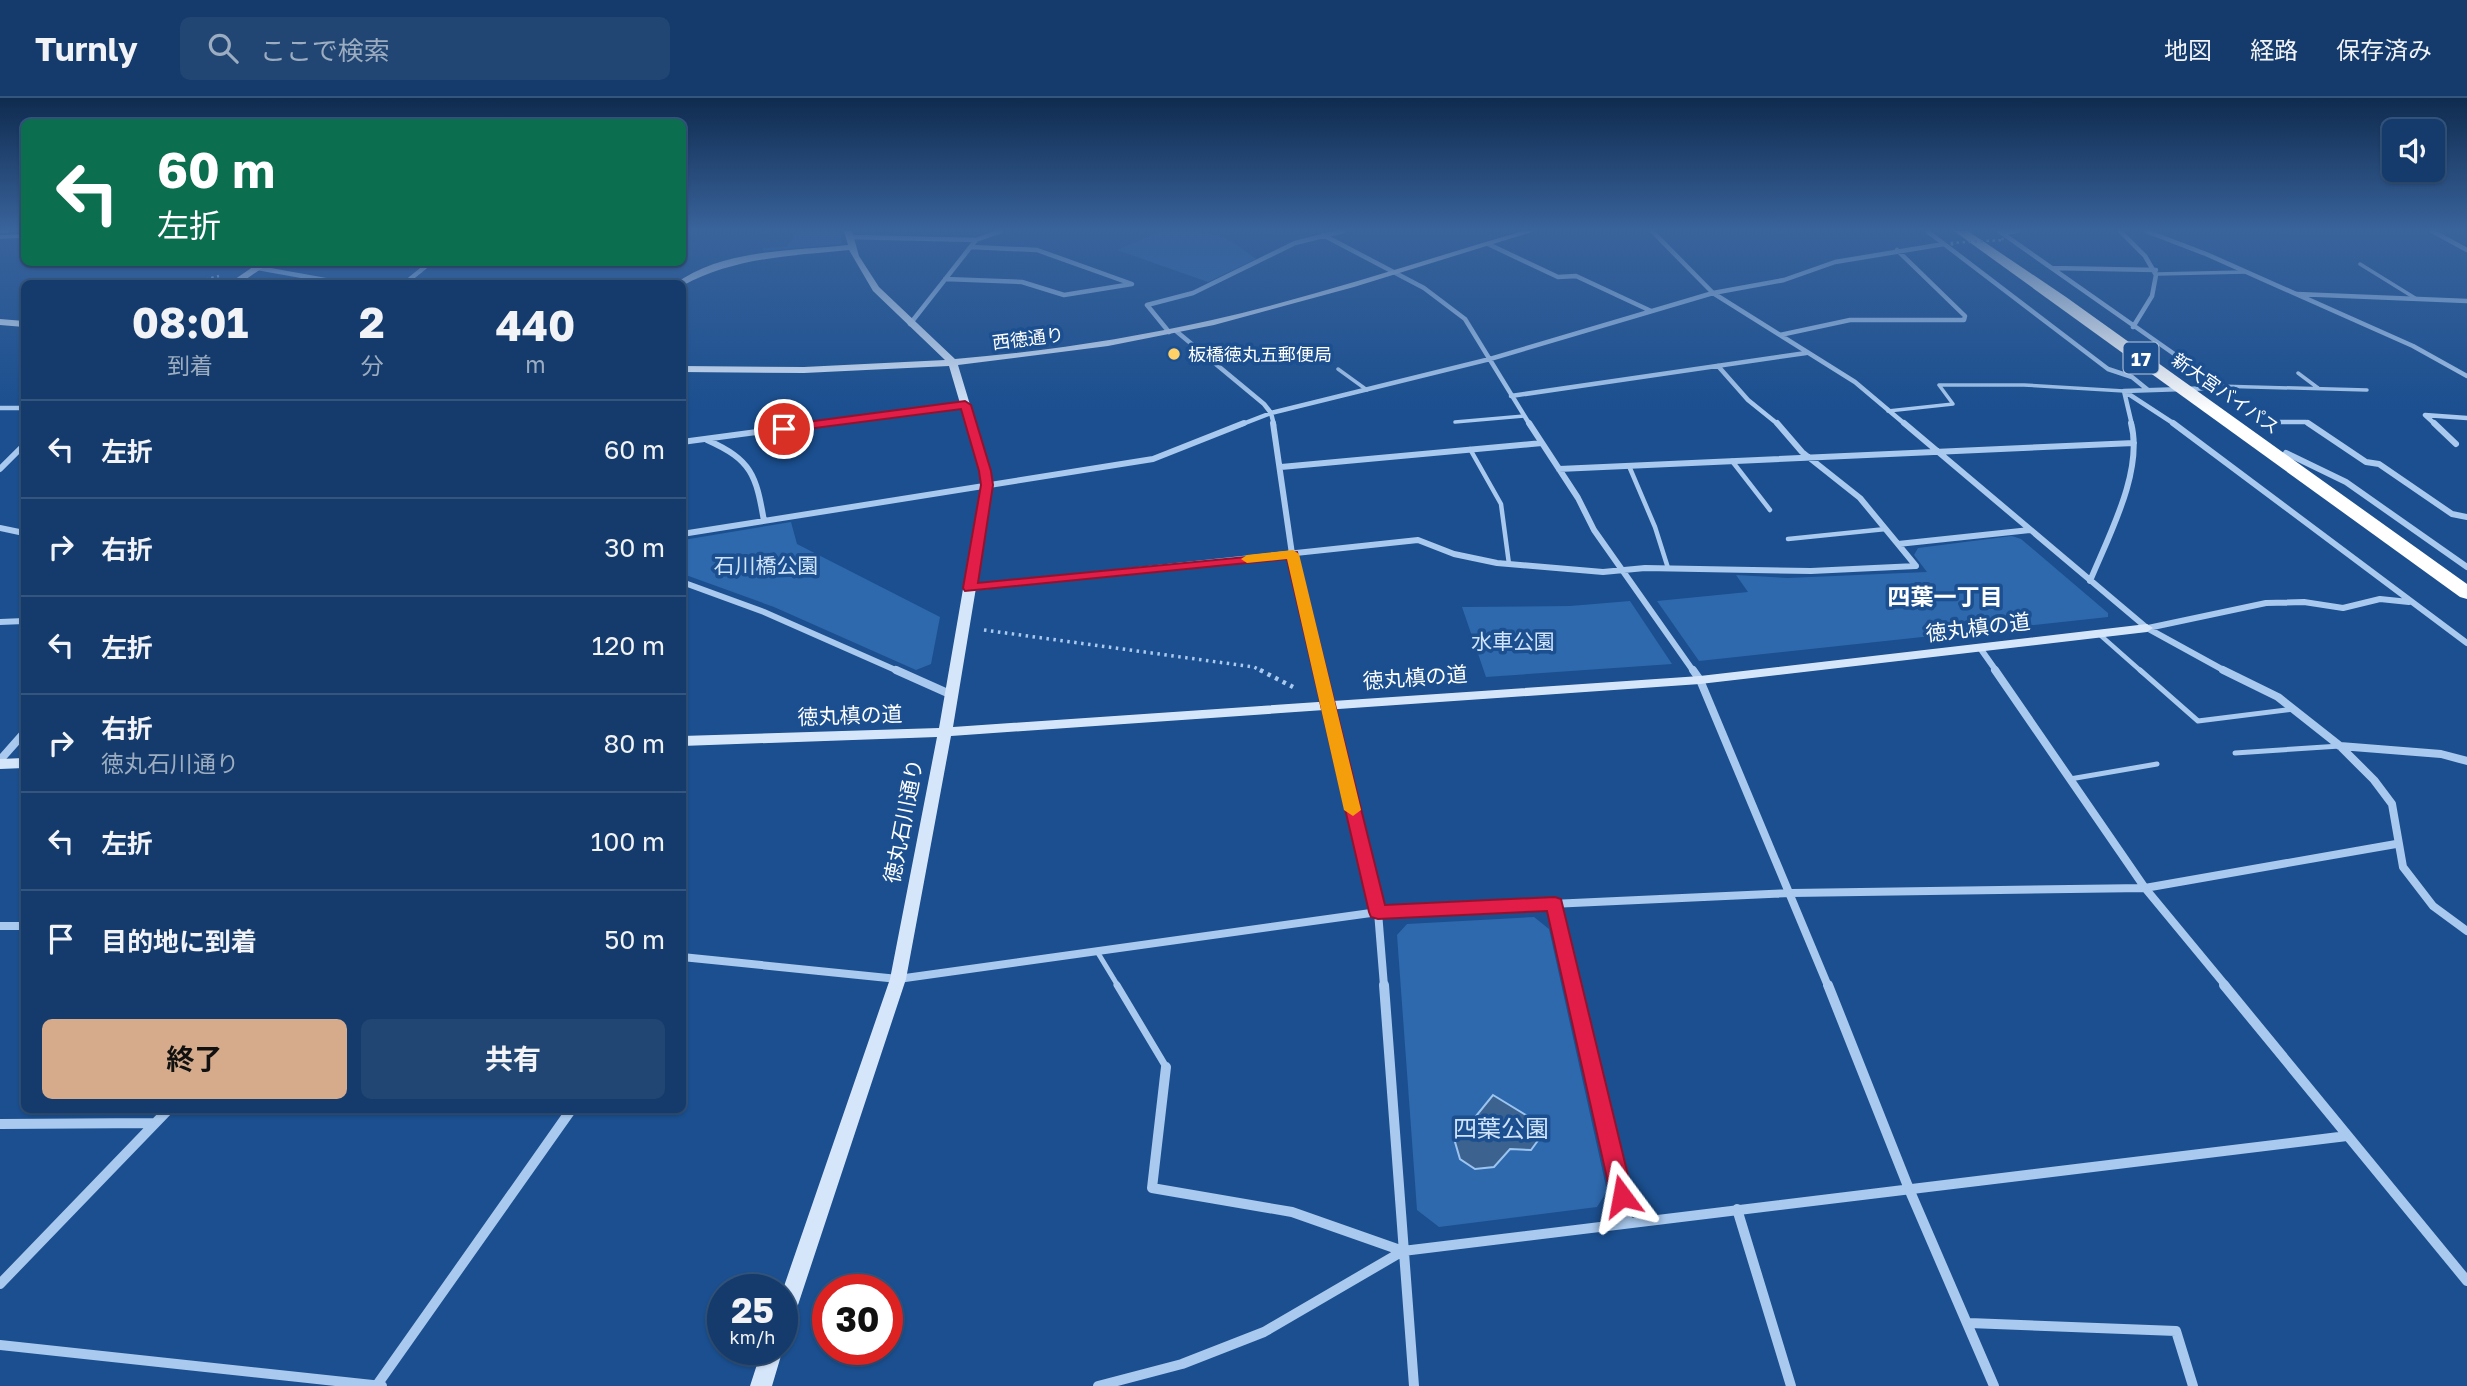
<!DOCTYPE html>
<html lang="ja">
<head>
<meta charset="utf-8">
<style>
  body { margin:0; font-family:"Golos Text","Noto Sans JP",sans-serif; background:#214673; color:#f1f3f6; height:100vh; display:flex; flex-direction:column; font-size:26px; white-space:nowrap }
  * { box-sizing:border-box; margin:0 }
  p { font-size:23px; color:#9dadc1 }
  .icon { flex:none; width:38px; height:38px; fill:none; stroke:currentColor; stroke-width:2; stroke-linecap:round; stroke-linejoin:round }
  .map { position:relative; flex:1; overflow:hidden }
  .panel { position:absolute; left:21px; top:182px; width:665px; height:833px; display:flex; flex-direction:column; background:#143b6b; border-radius:10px; box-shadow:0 2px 5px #0004,0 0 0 2px #33557e }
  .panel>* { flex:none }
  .hud { position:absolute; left:21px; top:21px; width:665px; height:147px; border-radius:10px; box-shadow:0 2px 5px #0004,0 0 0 2px #33557e; background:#0b6e4f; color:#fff; overflow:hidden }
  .tools { position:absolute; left:2382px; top:21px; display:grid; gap:14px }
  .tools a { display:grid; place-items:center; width:63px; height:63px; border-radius:10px; background:#143b6b; box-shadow:0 2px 5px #0004,0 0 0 2px #33557e; font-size:35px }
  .speed { position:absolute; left:707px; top:1176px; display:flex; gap:14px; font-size:35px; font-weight:700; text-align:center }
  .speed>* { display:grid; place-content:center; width:91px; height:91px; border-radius:50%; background:#143b6b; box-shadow:0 2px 5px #0004,0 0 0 2px #33557e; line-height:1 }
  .speed small { font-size:18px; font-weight:400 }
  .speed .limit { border:10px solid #d22; background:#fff; color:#111 }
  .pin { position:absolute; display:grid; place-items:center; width:60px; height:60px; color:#fff; margin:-30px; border:4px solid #fff; border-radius:50%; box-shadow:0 2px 7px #0007 }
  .me { position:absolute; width:77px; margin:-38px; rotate:347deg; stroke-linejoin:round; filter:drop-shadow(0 0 5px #0008) }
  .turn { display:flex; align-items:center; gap:24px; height:147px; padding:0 21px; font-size:32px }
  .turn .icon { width:91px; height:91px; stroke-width:2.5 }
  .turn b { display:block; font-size:49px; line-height:60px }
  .eta { display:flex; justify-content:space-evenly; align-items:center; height:119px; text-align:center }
  .eta b { font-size:42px; font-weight:700; line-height:49px }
  .button { display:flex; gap:14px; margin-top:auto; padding:14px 21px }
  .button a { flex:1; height:80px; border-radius:10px; background:#d6ab8b; color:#111; font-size:28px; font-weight:700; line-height:80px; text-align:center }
  .button a+a { background:#214673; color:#f1f3f6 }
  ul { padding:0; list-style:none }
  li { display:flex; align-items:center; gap:21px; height:98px; padding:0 21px; border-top:2px solid #33557e }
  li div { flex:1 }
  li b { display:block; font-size:26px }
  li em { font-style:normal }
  header { display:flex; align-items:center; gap:42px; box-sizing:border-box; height:98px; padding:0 35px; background:#143b6b; border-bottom:2px solid #33557e }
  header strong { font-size:33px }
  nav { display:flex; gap:38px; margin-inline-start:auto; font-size:24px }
  .search { width:490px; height:63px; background:#214673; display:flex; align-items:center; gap:18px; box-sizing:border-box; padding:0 24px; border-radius:10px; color:#9dadc1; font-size:26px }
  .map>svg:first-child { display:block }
  .green { fill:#2e69ad }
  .water { fill:#3c6290; stroke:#9cc4f0; stroke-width:2 }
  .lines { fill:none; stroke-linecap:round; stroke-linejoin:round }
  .path-far2 { stroke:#a9c9ee; stroke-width:2.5; stroke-dasharray:2.5 3.5; stroke-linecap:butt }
  .path-far1 { stroke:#a9c9ee; stroke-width:3.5; stroke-dasharray:2.5 4.5; stroke-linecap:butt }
  .path { stroke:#a9c9ee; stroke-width:4.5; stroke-dasharray:3.5 5; stroke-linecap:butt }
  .lane-far3 { stroke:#a9c9ee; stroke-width:3.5 }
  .lane-far2 { stroke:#a9c9ee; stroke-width:4.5 }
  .lane-far1 { stroke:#a9c9ee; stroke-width:5 }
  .lane { stroke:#a9c9ee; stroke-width:7 }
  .street-far3 { stroke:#a9c9ee; stroke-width:4.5 }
  .street-far2 { stroke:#a9c9ee; stroke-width:6 }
  .street-far1 { stroke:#a9c9ee; stroke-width:8 }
  .street { stroke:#a9c9ee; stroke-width:10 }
  .secondary { fill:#d6e6fa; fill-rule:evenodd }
  .highway { fill:#fff; fill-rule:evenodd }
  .path-bridge { stroke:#a9c9ee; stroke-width:2.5; stroke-dasharray:2.5 3.5; stroke-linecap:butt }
  .route { fill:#e11d48; stroke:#92132f; stroke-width:2 }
  .slow { fill:#f59e0b }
  .poi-dot { fill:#ffd166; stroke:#1b4f8f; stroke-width:2.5 }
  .labels { text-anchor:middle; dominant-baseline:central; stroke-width:7; stroke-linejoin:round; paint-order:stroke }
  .far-street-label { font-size:18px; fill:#fff; stroke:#1b4f8f }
  .far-poi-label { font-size:18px; fill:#fff; stroke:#1b4f8f; text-anchor:start }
  .shield { fill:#1b4f8f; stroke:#bbcadd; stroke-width:2 }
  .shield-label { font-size:19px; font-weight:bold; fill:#fff }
  .park-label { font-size:21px; fill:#cfe3fa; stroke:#1b4f8f }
  .street-label { font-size:21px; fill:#fff; stroke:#1b4f8f }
  .neighbourhood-label { font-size:23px; font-weight:bold; fill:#fff; stroke:#1b4f8f }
  .near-park-label { font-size:24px; fill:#cfe3fa; stroke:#1b4f8f }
</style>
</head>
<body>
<header>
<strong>Turnly</strong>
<div class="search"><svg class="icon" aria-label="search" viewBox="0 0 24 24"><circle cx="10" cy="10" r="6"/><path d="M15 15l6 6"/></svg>ここで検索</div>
<nav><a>地図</a><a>経路</a><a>保存済み</a></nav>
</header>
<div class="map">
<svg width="2467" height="1288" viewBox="0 0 2467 1288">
  <rect width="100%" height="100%" fill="#1b4f8f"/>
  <path class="green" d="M797 133H840L842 146 762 153 764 150 787 149Z
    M1162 133C1208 133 1218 131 1256 161L1208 184 1117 152Z
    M791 424 797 446 940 519 931 566 916 572 774 509 683 476V442Z
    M2012 438 2021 441 2108 515V519L1699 563 1657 503 1748 494 1736 477 1788 480 1927 474 1914 457 1918 450Z
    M1630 503 1672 566 1486 579 1462 509 1570 508Z
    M1534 819 1549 831 1607 1093 1597 1109 1439 1129 1417 1112 1397 837 1407 826Z"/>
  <path class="water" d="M1493 997 1547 1030 1531 1052 1510 1051 1494 1069 1475 1071 1460 1061 1455 1044Z"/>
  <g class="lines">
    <path class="path-far2" d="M188 186 219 178"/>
    <path class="path-far1" d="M984 532 1254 569 1264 574"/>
    <path class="path" d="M1260 572 1293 589"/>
    <path class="lane-far3" d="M0 133H8
      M0 139 24 138
      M2360 166 2415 200
      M2157 176 2245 174
      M1338 271 1367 292
      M2298 275 2318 290
      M2217 288 2367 292
      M1888 313 1953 306 1939 287H2024L2124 293
      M1455 324 1524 318"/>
    <path class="lane-far2" d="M1470 351 1501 406 1509 466
      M1732 363 1770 412
      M1629 368 1655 429 1668 470
      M1788 441 1886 431
      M2099 536 2142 574"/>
    <path class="lane-far1" d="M2140 572 2198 623 2294 611
      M2235 655 2340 648
      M2070 681 2157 666
      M1098 855 1118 888"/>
    <path class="lane" d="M1117 887 1166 969"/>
    <path class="street-far3" d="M1652 133 1713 195 1855 284 1906 327
      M1927 133 2108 271 2132 279 2148 292
      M1999 133 2217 286 2214 290 2124 293
      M2120 133 2145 158 2156 177 2152 198 2133 229
      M2146 133 2206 156 2413 248 2467 278
      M2432 133 2467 152
      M2003 135 2018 133
      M1323 137 1424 190 1465 221 1530 327
      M849 139 976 142
      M1488 146 1558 179 1576 178 1651 213
      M258 170 347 186
      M2052 170 2156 172
      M945 181 1022 184 1064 197 1132 186 1037 152 971 149
      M404 186 431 164
      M2297 196 2467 203
      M910 226 976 142 1001 133
      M1176 233 1264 306 1271 315 1274 327
      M1169 234 1147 207 1193 195 1295 145 1343 133
      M1780 237 1850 222H1964L1965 218 1897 152
      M1718 268 1748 302 1779 327
      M2124 293 2176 327
      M2124 293 2132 327
      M1511 298 1806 255
      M0 310H24
      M2275 324H2306L2311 327
      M810 327 965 307
      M1240 327 1271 315 1490 261 1713 195 1784 182 1835 164 1944 146
      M2436 327 2425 317 2467 320"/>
    <path class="street-far2" d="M1273 325 1292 456 1320 574
      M1529 325 1578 400 1594 432 1694 574
      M1904 325 2147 530 2227 574
      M2173 325 2467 545
      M2308 325 2366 364 2379 366 2452 416 2467 419
      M2434 325 2456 346
      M707 342C752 362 756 377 764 423
      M682 344 824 325
      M2286 355 2346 384 2467 469
      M1281 369 1542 345
      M0 371 24 347
      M1559 371 2134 345
      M0 430 24 435
      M682 436 1153 361 1244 325
      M1898 446 2030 432
      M2090 483C2108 439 2144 373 2131 325
      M682 484 764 514 900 574
      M970 490 1418 442 1454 456 1497 465 1603 474 1645 470 1811 473 1916 468 1860 400 1802 354 1777 325
      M0 524 24 523
      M2148 530 2266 505 2304 504 2343 510 2380 501 2409 504
      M1980 550 1997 574"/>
    <path class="street-far1" d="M896 572 952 597
      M1320 572 1378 814 1384 888
      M1693 572 1700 582 1828 888
      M1995 572 2145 790 2226 888
      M2223 572 2278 599 2340 648 2374 682 2392 706 2403 769 2433 808 2467 833
      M2340 648 2441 656 2467 663
      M0 662 24 635
      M1555 805 1574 888
      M0 828H24
      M682 859 898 881 1378 814 1791 795 2145 790 2396 746"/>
    <path class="street" d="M1384 887 1414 1288
      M1574 887 1628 1125
      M1828 887 1909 1091 1994 1288
      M2224 887 2467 1183
      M1166 969 1152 1090 1292 1114 1403 1153
      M0 1026 155 1025
      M1737 1111 1791 1288
      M0 1186 168 1012
      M1969 1225 2176 1233 2193 1288
      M0 1247 382 1288
      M377 1287 571 1012
      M1098 1288 1182 1266 1264 1234 1403 1153 2347 1038"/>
    <path class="secondary" d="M844 133H852L859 158 879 189 955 261C1041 254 1127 241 1212 222 1317 198 1420 163 1523 133H1535L1354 189 1214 227 1108 248 958 267 990 373 993 387 953 629 1700 578 2147 526 2153 530 2147 534 1700 586 951 638 906 881 792 1225 789 1232 782 1235V1194L890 881 937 639 682 648V638L939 630 981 387 980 373 949 268 804 275 682 274V268L804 269 945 262 873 193 849 152C791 158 735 159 682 188V186H675C722 151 792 153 848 147Z
      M260 164H271L239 186H228Z
      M0 221 24 223V229L0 227Z
      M24 660V670L0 671V661Z
      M782 1248 783 1251 772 1288H750L762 1251H782Z"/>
    <path class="highway" d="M1954 133H1968L2066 199 2467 486V501L2460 499Z"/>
    <path class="path-bridge" d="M1953 147 1949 145 2004 142 2000 139"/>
  </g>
  <linearGradient id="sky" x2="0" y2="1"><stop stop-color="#0f2b4f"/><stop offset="0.42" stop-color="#39639b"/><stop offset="1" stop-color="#39639b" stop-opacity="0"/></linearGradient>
  <rect width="2467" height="313" fill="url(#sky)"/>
  <path class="route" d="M965 303 971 307 991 373 993 387 978 485 1297 454 1385 807 1555 799 1561 801 1633 1098 1630 1105 1622 1108 1615 1105 1611 1098 1547 813 1378 821 1371 819 1369 814 1287 461 965 493 963 490 981 387 979 373 961 311 784 334 778 331 784 327Z"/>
  <path class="slow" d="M1293 452 1299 456 1361 712 1353 718 1344 712 1287 461 1247 465 1241 461 1247 457Z"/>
  <circle class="poi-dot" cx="1174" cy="256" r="7"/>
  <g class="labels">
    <g class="far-street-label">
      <text transform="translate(1028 240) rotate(-7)">西徳通り</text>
      <text transform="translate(2226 295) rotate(35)">新大宮バイパス</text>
    </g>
    <g class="far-poi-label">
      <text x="1188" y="256">板橋徳丸五郵便局</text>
    </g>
    <rect class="shield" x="2123.5" y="244.5" width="35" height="31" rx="5"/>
    <g class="shield-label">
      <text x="2141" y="260">17</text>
    </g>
    <g class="park-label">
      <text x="766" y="467">石川橋公園</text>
      <text x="1513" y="543">水車公園</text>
    </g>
    <g class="street-label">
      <text transform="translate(1978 529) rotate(-7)">徳丸槙の道</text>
      <text transform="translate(1415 579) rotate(-4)">徳丸槙の道</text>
      <text transform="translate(850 617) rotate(-2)">徳丸槙の道</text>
      <text transform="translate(903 723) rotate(-79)">徳丸石川通り</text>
    </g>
    <g class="neighbourhood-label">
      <text x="1945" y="498">四葉一丁目</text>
    </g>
    <g class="near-park-label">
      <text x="1501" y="1029">四葉公園</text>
    </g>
  </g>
</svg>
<div class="tools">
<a><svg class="icon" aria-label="sound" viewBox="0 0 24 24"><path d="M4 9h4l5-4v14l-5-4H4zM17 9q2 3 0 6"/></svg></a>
</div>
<div class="speed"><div>25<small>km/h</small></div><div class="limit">30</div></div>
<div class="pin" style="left:784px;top:331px;background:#d93025"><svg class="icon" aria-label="arrive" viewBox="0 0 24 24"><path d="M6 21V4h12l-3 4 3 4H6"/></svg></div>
<svg class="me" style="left:1622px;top:1098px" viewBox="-20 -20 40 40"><path d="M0-17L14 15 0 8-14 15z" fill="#e11d48" stroke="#fff" stroke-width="4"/></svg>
<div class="hud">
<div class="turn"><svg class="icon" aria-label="left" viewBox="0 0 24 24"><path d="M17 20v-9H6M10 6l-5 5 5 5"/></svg><div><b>60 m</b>左折</div></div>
</div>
<section class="panel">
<div class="eta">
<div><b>08:01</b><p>到着</p></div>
<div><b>2</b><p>分</p></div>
<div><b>440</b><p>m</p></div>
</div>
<ul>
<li><svg class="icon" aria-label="left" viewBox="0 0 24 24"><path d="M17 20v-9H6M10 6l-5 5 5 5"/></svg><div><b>左折</b></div><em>60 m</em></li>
<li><svg class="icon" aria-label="right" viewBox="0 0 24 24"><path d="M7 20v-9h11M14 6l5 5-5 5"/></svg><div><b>右折</b></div><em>30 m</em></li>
<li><svg class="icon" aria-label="left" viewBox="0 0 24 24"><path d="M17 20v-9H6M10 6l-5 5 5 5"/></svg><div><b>左折</b></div><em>120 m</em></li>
<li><svg class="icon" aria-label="right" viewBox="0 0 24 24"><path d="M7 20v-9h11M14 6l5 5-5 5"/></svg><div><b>右折</b><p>徳丸石川通り</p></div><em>80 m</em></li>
<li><svg class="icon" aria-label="left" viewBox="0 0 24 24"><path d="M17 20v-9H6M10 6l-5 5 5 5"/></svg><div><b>左折</b></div><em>100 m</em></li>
<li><svg class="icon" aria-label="arrive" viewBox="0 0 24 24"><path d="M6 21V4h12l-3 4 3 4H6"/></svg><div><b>目的地に到着</b></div><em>50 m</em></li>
</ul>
<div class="button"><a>終了</a><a>共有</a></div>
</section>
</div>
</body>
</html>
